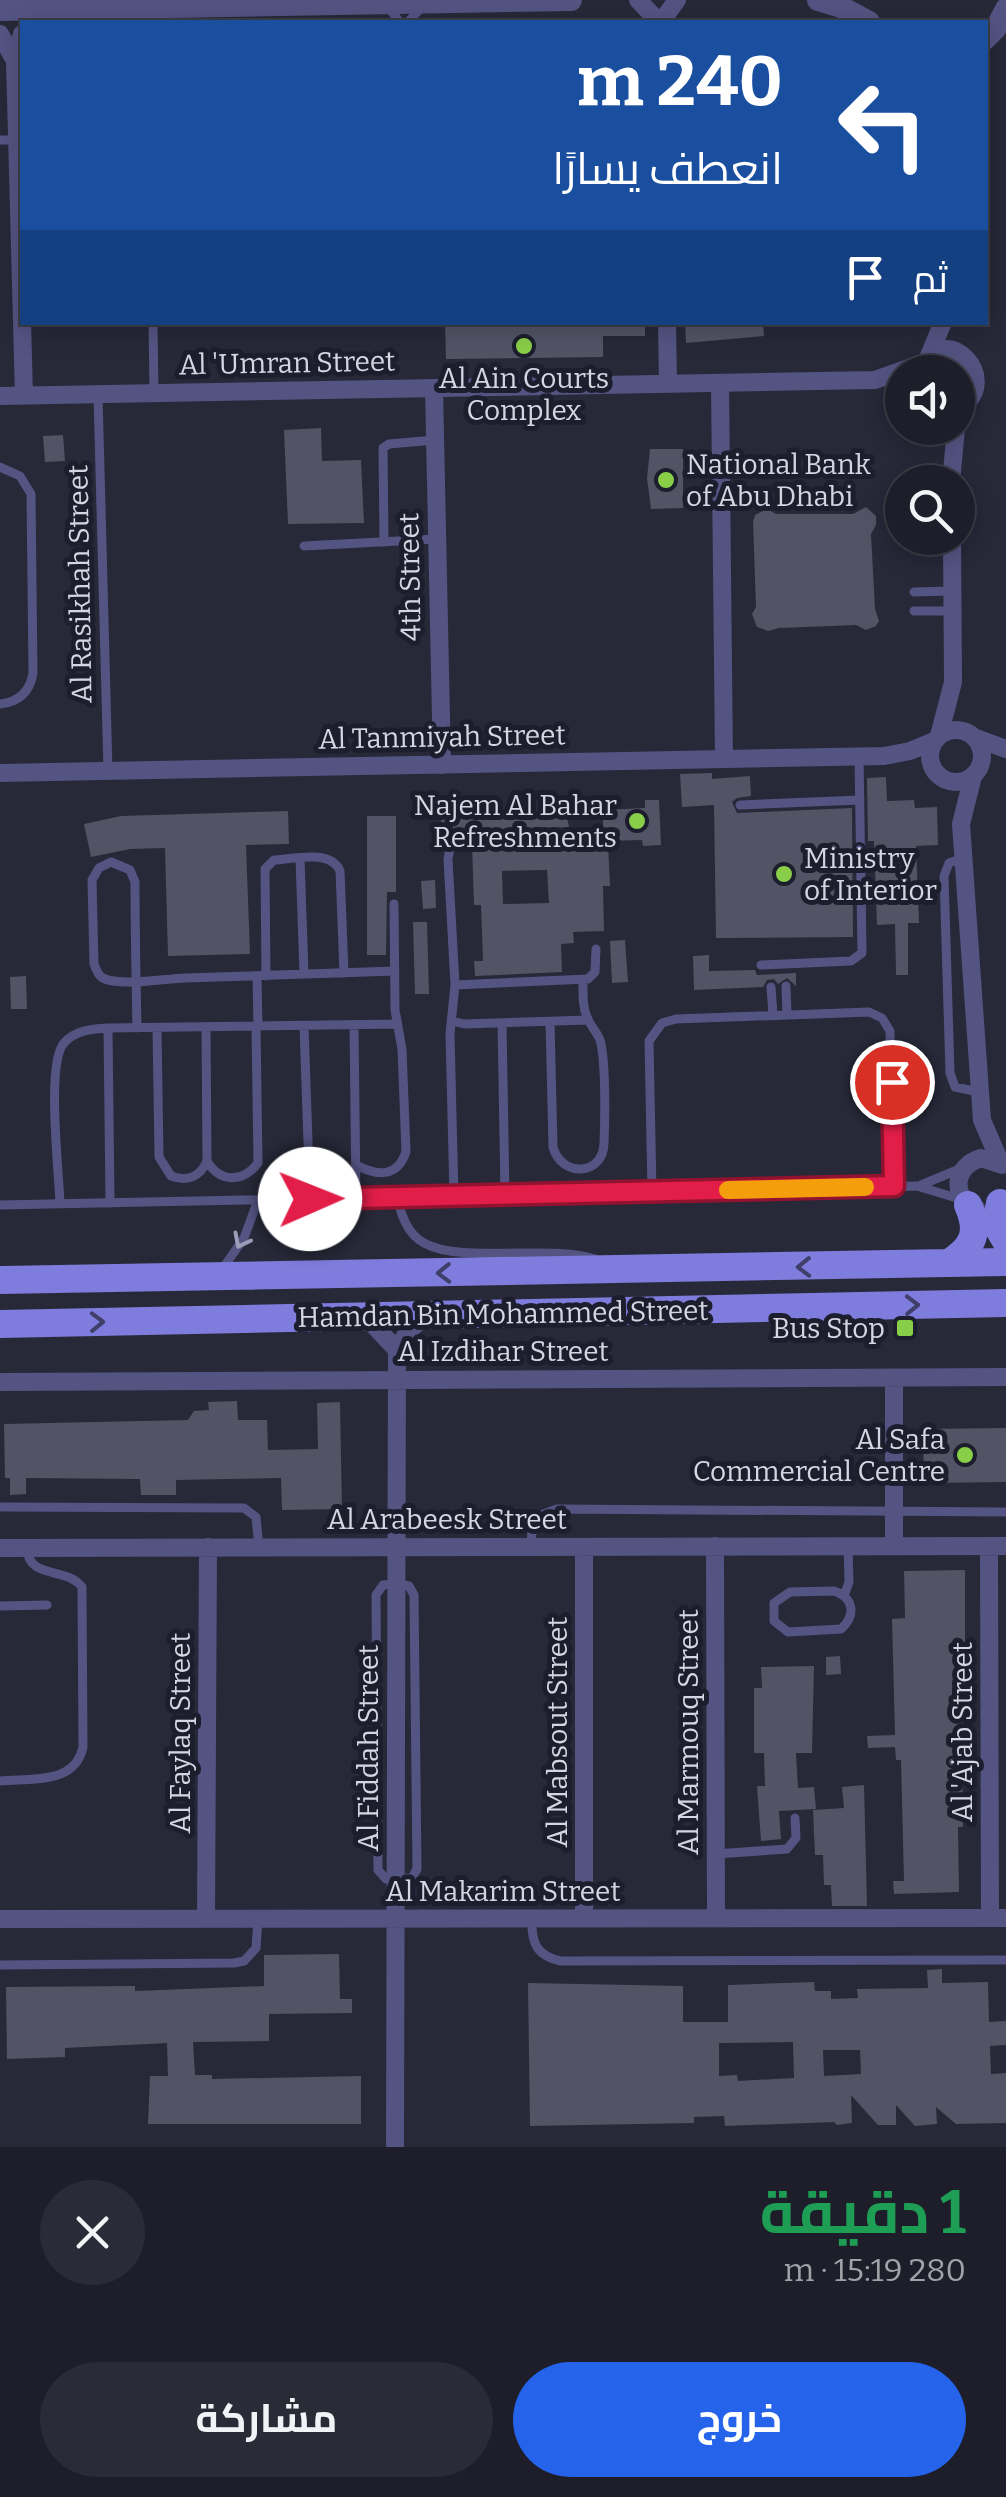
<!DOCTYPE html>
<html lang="ar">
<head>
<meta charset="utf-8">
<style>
  body { margin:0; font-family:Bitter,Cairo,serif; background:#2a2b36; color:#f1f3f6; direction:rtl; height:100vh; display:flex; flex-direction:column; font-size:38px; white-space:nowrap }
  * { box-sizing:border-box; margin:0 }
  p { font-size:32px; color:#a0a2a8 }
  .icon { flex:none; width:55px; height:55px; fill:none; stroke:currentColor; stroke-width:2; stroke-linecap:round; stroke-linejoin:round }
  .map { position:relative; height:2147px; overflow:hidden; direction:ltr }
  .drawer { display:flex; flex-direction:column; background:#1d1e2a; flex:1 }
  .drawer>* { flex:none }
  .top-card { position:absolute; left:20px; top:20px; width:968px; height:305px; border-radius:0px; box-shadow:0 5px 25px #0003,0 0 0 2px #3b3c47; direction:rtl; background:#1a4fa0; color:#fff; overflow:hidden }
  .fabs { position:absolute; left:885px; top:355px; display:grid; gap:20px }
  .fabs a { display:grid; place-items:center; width:90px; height:90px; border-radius:50%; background:#1d1e2a; box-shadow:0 5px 25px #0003,0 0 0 2px #3b3c47; font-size:50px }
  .pin { position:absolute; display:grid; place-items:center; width:85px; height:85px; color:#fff; margin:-42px; border:5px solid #fff; border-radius:50%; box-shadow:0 2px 10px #0007 }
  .me { position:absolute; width:110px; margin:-55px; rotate:89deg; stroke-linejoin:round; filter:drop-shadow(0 0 8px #0008) }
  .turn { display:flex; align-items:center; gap:35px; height:210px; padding:0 40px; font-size:45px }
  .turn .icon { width:130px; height:130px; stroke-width:2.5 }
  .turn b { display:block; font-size:70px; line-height:85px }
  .then { display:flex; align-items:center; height:95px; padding:0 40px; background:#0003; gap:20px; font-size:38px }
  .round { display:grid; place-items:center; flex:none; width:105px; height:105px; border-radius:52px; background:#2a2b36 }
  .head { display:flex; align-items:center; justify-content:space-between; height:170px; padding:0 40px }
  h1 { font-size:60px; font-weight:700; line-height:75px; color:#1e9e55 }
  .primary-button { display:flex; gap:20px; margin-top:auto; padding:20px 40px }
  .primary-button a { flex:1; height:115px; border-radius:60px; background:#2563eb; color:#fff; font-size:40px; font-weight:700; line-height:115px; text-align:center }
  .primary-button a+a { background:#2a2b36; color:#f1f3f6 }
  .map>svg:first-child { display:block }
  .building { fill:#525365; fill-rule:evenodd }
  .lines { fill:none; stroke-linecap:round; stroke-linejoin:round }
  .service { stroke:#545483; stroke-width:9 }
  .minor { stroke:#545483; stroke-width:18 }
  .tertiary { stroke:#545483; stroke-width:22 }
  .primary { stroke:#7e7cdc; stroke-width:28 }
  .oneway { stroke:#9b9cb7 }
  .oneway2 { stroke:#3f3f6a }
  .route-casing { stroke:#92132f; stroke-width:25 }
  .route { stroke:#e11d48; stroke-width:18 }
  .slow { stroke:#f59e0b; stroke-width:18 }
  .poi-dot { fill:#89ce48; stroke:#1d1e2d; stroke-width:4 }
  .labels { text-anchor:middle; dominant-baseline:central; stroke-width:10; stroke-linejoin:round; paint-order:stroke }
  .street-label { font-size:28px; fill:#d5d6e1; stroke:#1d1e2d }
  .poi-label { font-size:28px; fill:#d5d6e1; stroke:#1d1e2d; text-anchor:end }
</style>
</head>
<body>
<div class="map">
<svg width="1006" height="2147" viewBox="0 0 1006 2147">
  <rect width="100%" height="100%" fill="#272838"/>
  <path class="building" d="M445 322H645V336H603V357L446 359Z
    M685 322H763L764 336 686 343Z
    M321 428 322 461 361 460 364 523 288 524 284 430Z
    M63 435 65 461 45 462 43 436Z
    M650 449H683V508L651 509 647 478Z
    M866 507 876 516V525L871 534 875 609 879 621 876 626 866 630 856 625 779 628 768 631 757 627 752 614 756 607 753 522 755 515 767 509 776 514H853Z
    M712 773V779L750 776 751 796 737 798 732 802 737 813 852 808 853 937 716 938 714 805 682 807 680 774Z
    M886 777 887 801 914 800 915 808 937 807 938 845 916 846 919 923H908V975H896L895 924 877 925 874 841H868L867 778Z
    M645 800H659L661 845 643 846 642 840 605 841 608 834 603 828V810L645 808Z
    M565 805 569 827 441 831V813L541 810Z
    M288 811 289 844 246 845 250 954 168 956 165 848 130 849 91 857 84 824 121 816Z
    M367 816H396V892H387L386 955H367Z
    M608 843 610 886H603L604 931 573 932 574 943 561 944 562 972 475 976 474 961H483L481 905H474L472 845ZM547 870 549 903 503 904 502 871Z
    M435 880 436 908 423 909 421 881Z
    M413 922H427L429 994H415Z
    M625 940 628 982 612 983 610 941Z
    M709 955V971L755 970 757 975 796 973V986L787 978 778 984 774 979 767 980 763 987 694 990 693 956Z
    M26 976 27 1009H11L10 977Z
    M237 1401 238 1420H267L268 1450 318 1449 317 1403 340 1402 342 1509 282 1510 281 1478 176 1480V1495H141L140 1479 26 1478V1494L10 1495V1478H5L4 1424 188 1420 194 1411 209 1410 208 1402Z
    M1006 1428V1482L924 1483 923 1429Z
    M965 1570V1759H962L963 1827H958L959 1892 894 1894 893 1881H904L901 1760H896L895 1747 868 1748 867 1736 895 1735 892 1619 905 1618 904 1571Z
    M840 1656 841 1674 826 1675V1657Z
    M814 1666 812 1753H796L798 1788 814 1787 816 1809 779 1811 781 1839 761 1841 757 1786H765L764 1753H754V1688H762L761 1667Z
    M864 1785 867 1906H832L831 1885H824L823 1855H815L813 1810 844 1808 842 1787Z
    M339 1954 340 1999H352V2013L269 2014V2041L193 2042 195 2075H212V2079L361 2076V2124H148L150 2076H168L167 2043 65 2048V2057L7 2059 6 1987 135 1986V1991L264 1986V1955Z
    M942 1969V1983L988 1982 989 2022 1006 2021V2045L990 2046 991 2074 1006 2073V2123L956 2124 936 2107 937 2124 915 2126 896 2105V2125H878L851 2095 852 2123 837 2125 834 2122 725 2126 724 2116 694 2117V2123L530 2126 528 1983 683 1986V2022H728V1985L814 1982 815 1991H831V1999L858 1998 857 1989 928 1988 927 1970ZM793 2042 794 2078 738 2081 737 2075 719 2076V2043ZM823 2050H860L861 2074 824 2076Z"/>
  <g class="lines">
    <path class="service" d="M387 6 400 22
      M408 22 423 6
      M0 140H20
      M153 322 154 393
      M98 395 108 771
      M0 467 20 476 31 494 33 673C30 692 19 702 0 704
      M384 542 383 448 389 444 435 440
      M304 546 436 539
      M914 592 952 591
      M914 611H951
      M740 805 860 800
      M964 858 949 863 944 876 950 1073 955 1087 979 1092
      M300 859 304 974
      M761 965 851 961 862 953 859 756
      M257 976 258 1027
      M266 976 265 869 274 860C294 859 331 849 340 871L344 973
      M455 985 588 979 595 972 596 949
      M786 986 787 1015
      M771 987 773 1015
      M452 1021 464 1024 588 1020
      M550 1022 553 1147C561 1177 603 1177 604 1143 605 1120 606 1060 600 1040 597 1032 591 1027 588 1019 582 1008 583 992 583 980
      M502 1023 505 1195
      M354 1025 356 1198
      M304 1026 310 1199
      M108 1028 110 1203
      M137 1028C136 979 135 931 135 882L130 870 111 862 99 868 92 880 94 964C97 972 99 978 108 980 131 985 162 979 186 978 255 976 325 974 395 971
      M157 1028 159 1157 171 1176C187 1182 200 1177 207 1161L206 1027
      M207 1161C220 1183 243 1183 258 1163L256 1026
      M356 1165C377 1176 397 1178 406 1152L402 1049 395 1010 394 904
      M921 1185 962 1168
      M652 1191 649 1041 662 1023 676 1019 869 1012 882 1018 890 1031 893 1186
      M454 1196 450 1034 455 985 448 859 450 848 464 837 600 835
      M397 1197C401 1214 407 1234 424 1243 462 1264 546 1244 595 1259
      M60 1204C59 1172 46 1063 64 1043 75 1030 92 1029 108 1028L397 1024
      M0 1205 917 1186 960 1199
      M223 1268 244 1238 258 1200
      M0 1507 244 1508 256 1517 259 1547
      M531 1547 532 1531 538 1516 557 1509 1006 1512
      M396 1584 409 1586 414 1595 417 1869 412 1878 386 1879 378 1870 376 1595 383 1585Z
      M834 1591C853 1597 857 1615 841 1629L788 1632 774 1621V1603L790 1592Z
      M844 1596 849 1582 848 1546
      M0 1606 47 1605
      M0 1781C31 1778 75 1785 83 1747L82 1587C66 1566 28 1580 27 1548
      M716 1854 787 1849 796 1838 795 1818
      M532 1918C531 1942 536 1956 561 1961L1006 1960
      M0 1965 234 1963 244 1961 256 1948 258 1919"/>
    <path class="minor" d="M638 0 659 22
      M661 22 677 0
      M0 34 15 61
      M22 34 15 61 24 396
      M667 322 668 384
      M929 356 943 322
      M920 372C944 313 1006 383 958 408
      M720 383 724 759
      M434 388 442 765
      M0 396 875 380 923 363
      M951 482 956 428
      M930 756a26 26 0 1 1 52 0a26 26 0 1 1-52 0Z
      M939 736 953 682 952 538
      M976 738 1006 749
      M0 773 884 756 910 751 934 741
      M973 776 961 824 982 1120 1001 1164
      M976 1208C950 1196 954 1166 981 1158L1002 1165
      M365 1316 397 1350
      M0 1382 1006 1377
      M715 1546 716 1918
      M894 1546V1378
      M989 1546 990 1918
      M0 1548 1006 1546
      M584 1918V1547
      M0 1919 1006 1918
      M206 1919 208 1547
      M395 2147 397 1350 409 1330 427 1315"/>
    <path class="tertiary" d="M818 0 841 7 869 22
      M0 10 571 0
      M985 39 996 28 1006 9"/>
    <path class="primary" d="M1000 1203 996 1224 1006 1241
      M949 1263C974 1247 980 1232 968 1205
      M0 1280 1006 1262
      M0 1324 1006 1303"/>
  </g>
  <defs><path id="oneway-chevron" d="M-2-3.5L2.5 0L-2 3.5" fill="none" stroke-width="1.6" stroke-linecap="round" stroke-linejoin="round" transform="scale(2.5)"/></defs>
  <use class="oneway" href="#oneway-chevron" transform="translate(241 1241) rotate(117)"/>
  <g class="oneway2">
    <use href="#oneway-chevron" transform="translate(804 1267) rotate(179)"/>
    <use href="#oneway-chevron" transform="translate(444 1273) rotate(179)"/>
    <use href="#oneway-chevron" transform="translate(912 1305) rotate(-1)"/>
    <use href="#oneway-chevron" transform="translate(97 1322) rotate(-1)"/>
  </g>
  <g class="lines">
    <defs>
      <path id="route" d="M310 1199 894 1186 892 1082"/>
    </defs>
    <use href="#route" class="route-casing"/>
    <use href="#route" class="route"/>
    <path class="slow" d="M728 1190 865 1187"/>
  </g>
  <g class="poi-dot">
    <circle cx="524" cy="346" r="10"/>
    <circle cx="666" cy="480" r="10"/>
    <circle cx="637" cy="821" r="10"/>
    <circle cx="784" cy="874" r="10"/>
    <rect x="895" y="1318" width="20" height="20" rx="5"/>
    <circle cx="965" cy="1455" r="10"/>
  </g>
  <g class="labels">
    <g class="street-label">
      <text transform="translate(287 363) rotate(-1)">Al 'Umran Street</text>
      <text transform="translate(410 577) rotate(-91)">4th Street</text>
      <text transform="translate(80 584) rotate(-91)">Al Rasikhah Street</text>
      <text transform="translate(442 737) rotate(-1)">Al Tanmiyah Street</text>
      <text transform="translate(503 1314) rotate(-1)">Hamdan Bin Mohammed Street</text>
      <text x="503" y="1351">Al Izdihar Street</text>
      <text x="447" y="1519">Al Arabeesk Street</text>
      <text transform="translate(557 1732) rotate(-90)">Al Mabsout Street</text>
      <text transform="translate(688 1732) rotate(-90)">Al Marmouq Street</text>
      <text transform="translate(962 1732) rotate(-90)">Al 'Ajab Street</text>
      <text transform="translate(180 1733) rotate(-90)">Al Faylaq Street</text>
      <text transform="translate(368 1748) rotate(-90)">Al Fiddah Street</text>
      <text x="503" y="1891">Al Makarim Street</text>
    </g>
    <g class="poi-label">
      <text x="524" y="378" text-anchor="middle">Al Ain Courts<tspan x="524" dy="32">Complex</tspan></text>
      <text x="686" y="464" text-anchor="start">National Bank<tspan x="686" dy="32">of Abu Dhabi</tspan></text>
      <text x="617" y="805">Najem Al Bahar<tspan x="617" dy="32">Refreshments</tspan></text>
      <text x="804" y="858" text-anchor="start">Ministry<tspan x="804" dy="32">of Interior</tspan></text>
      <text x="885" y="1328">Bus Stop</text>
      <text x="945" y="1439">Al Safa<tspan x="945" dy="32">Commercial Centre</tspan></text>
    </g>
  </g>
</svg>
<div class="fabs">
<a><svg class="icon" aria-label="sound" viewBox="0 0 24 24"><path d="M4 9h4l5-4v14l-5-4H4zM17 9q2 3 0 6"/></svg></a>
<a><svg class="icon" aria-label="search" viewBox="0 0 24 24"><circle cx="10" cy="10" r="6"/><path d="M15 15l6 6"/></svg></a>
</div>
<div class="pin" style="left:892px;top:1082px;background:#d93025"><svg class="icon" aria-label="arrive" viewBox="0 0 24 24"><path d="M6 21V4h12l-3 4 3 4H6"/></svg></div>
<svg class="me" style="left:310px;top:1199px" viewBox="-20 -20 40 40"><circle r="19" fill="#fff"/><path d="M0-13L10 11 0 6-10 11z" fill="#e11d48"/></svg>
<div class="top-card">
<div class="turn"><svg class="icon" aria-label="left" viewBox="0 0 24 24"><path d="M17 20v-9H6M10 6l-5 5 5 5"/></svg><div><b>240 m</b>انعطف يسارًا</div></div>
<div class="then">ثم<svg class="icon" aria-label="arrive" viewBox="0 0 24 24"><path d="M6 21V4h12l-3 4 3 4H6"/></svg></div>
</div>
</div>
<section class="drawer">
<div class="head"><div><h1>1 دقيقة</h1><p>280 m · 15:19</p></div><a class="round"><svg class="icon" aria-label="close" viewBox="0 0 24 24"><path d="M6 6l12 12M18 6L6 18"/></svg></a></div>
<div class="primary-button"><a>خروج</a><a>مشاركة</a></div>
</section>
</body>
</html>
